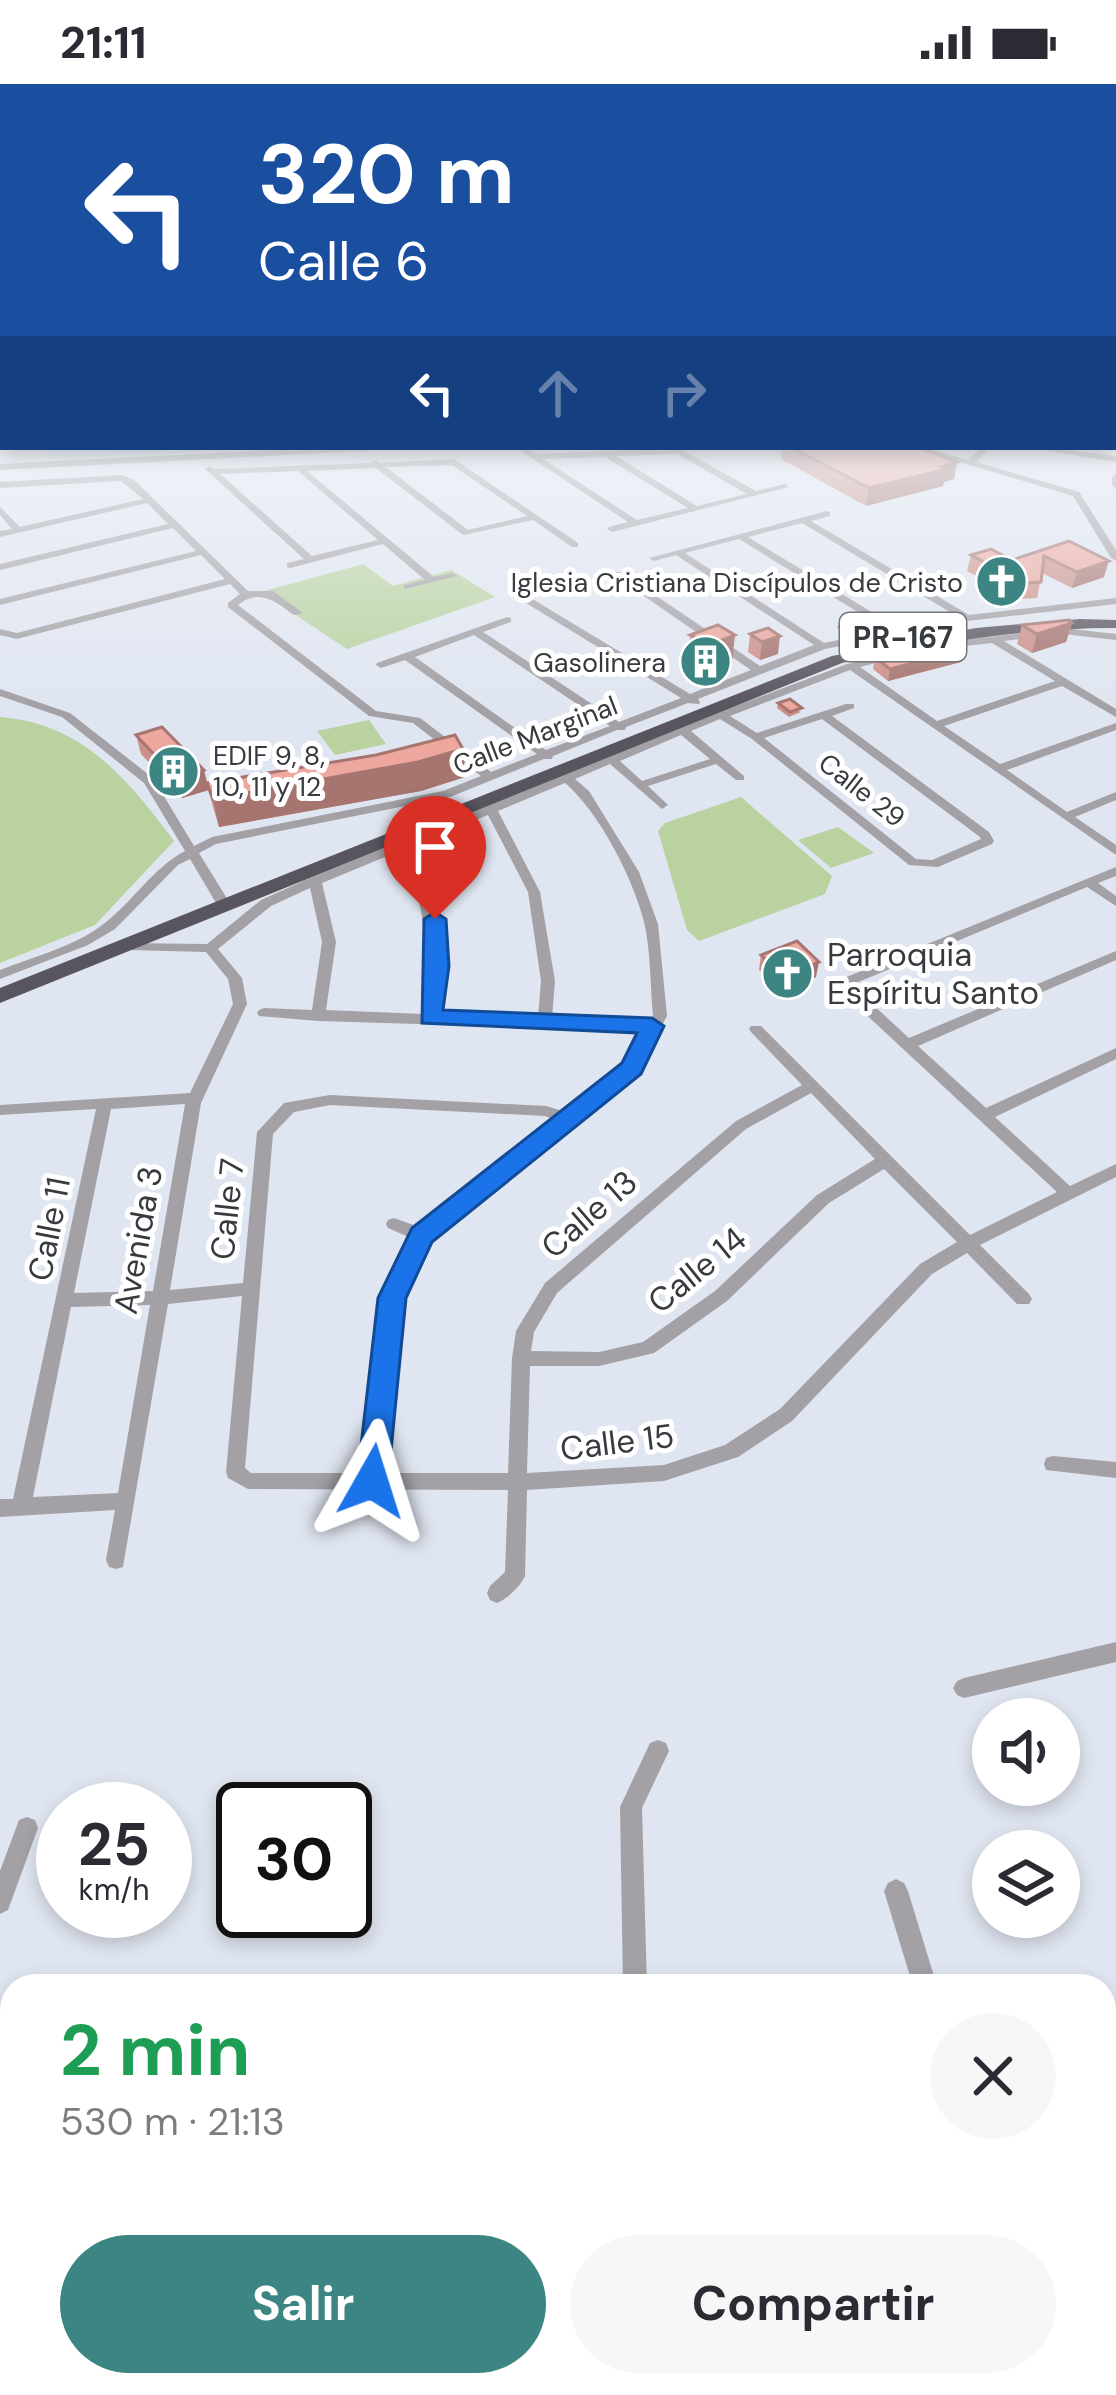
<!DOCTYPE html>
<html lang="es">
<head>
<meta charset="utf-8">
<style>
  body { margin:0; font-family:"DM Sans",sans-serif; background:#f7f7f7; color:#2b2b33; height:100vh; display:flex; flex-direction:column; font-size:45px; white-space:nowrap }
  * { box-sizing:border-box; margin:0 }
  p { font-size:39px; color:#7c7c81 }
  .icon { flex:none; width:66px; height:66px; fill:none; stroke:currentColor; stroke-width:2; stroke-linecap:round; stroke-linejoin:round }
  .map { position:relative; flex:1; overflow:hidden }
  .details { position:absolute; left:0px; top:1890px; width:1116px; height:423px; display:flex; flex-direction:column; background:#fff; border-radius:36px 36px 0 0; box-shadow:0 6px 18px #0003 }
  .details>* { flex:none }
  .hud { position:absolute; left:0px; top:0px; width:1116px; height:366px; box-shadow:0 6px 18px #0003; background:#1a4fa0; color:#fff; overflow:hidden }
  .controls { position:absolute; left:972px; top:1614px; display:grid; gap:24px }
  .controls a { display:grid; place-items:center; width:108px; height:108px; border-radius:50%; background:#fff; box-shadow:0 6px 18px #0003; font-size:60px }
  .speed { position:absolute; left:36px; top:1698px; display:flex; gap:24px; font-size:60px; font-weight:700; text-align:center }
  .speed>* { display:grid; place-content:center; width:156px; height:156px; border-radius:50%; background:#fff; box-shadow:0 6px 18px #0003; line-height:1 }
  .speed small { font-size:30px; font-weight:400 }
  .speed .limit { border:6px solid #111; border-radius:18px; background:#fff; color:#111 }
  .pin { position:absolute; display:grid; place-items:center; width:102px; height:102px; color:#fff; margin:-123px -51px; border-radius:50% 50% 50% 0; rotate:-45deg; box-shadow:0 0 12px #0007 }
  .pin .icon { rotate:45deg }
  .me { position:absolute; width:132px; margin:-66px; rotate:6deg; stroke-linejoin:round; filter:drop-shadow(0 0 9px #0008) }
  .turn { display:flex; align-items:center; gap:42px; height:252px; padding:0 60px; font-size:54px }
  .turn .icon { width:156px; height:156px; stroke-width:2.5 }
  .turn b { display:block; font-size:84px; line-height:102px }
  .lanes { display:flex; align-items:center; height:114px; padding:0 60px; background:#0003; justify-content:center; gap:60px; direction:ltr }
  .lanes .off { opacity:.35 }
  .round { display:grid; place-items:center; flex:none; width:126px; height:126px; border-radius:63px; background:#f7f7f7 }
  .head { display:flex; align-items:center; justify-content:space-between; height:204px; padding:0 60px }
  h1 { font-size:72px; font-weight:700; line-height:90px; color:#1e9e55 }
  .action { display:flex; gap:24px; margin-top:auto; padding:24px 60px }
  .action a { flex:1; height:138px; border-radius:72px; background:#3d8582; color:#fff; font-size:48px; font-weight:700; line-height:138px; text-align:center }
  .action a+a { background:#f7f7f7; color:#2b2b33 }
  .status { display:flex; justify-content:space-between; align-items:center; height:84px; padding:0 60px; background:#fff; direction:ltr }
  .status svg { height:33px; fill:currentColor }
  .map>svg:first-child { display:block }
  .built { fill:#d1dced }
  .green { fill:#b9d29f }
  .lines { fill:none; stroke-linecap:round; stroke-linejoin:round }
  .minor { fill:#a3a1a6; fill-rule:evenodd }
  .highway { fill:#59555e; fill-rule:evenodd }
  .wall { fill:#cc9088 }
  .shaded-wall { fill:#a6756f }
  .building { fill:#eda79e; stroke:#a6756f; stroke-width:3 }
  .route { fill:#1a73e8; stroke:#114b97; stroke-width:3 }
  .labels { text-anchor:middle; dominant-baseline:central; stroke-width:10; stroke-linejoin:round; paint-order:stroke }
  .far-poi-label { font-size:27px; fill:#373a3e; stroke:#fff; text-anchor:end }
  .far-street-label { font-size:27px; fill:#373a3e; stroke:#fff }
  .shield { fill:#fff; stroke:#737578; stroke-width:3 }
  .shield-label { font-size:30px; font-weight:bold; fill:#373a3e }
  .poi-label { font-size:33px; fill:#373a3e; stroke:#fff; text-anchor:start }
  .street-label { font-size:33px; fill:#373a3e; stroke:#fff }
</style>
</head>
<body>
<div class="status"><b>21:11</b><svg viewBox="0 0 49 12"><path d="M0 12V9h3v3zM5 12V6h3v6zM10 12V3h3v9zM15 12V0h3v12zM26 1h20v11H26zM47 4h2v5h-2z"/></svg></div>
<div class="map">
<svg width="1116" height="2311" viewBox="0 0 1116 2311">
  <rect width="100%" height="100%" fill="#e0e6f1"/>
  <path class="built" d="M47 363H309L46 375Z"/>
  <path class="green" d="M363 480 393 502 451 486 495 513 347 565 261 508Z
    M0 633C82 639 128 695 174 757L95 841 0 879Z
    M369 636 386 660 335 671 317 647Z
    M741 713 832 792 825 810 699 857 687 846 658 747 665 739Z
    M838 743 874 769 831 784 798 756Z"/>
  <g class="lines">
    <path class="minor" d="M332 363H384L380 366 0 386V380Z
      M515 363H525L536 370 679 364 756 407 785 400 789 403 612 448 607 445 609 443 628 438ZM677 370 747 410 697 422 616 372ZM605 373 688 424 637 436 543 375Z
      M910 363H923L968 376 982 363H991L976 378 1079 408 1116 466V477L1111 474 1073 412Z
      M1023 363H1046L1116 372V378Z
      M454 375 578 459V463H572L533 436 463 451 376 384 307 387 434 493 452 489 457 492 404 505V501L425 496 383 460 290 484 287 483V479L304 475 205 385 209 382 214 385 371 379 375 376 380 379ZM452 381 527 432 468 446 386 383ZM298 387 378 456 312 472 220 390Z
      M1116 390V404L1112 401V393Z
      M122 391 134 396 248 507H273L303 529 294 531C275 517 260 504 238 521L376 627 420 634 491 688 537 670 405 576 381 584 376 581 377 579 507 533 511 534V538L483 548 619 638 681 614 508 508V504H514L690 610 751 586 615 492V488H621L760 582 814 561 676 471 654 477 649 474 827 427 830 428V432L811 437 969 531 1116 514V520L967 537 825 565 698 615 700 618 699 620 688 619 626 643 625 646H617L553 672 552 675H544L450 713 216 760 199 769 231 821 229 824H219L190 775 178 781 115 845 88 861 0 895V886C35 872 77 862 106 838 134 816 153 784 185 767L144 699 62 633 0 612V605L70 629 153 694 194 762 212 753 443 707 481 692 413 639 369 632 228 523V519L240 510 230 500 17 555 0 551V545L17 549 225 495 201 471 0 521V515L196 467 173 444 0 486V480L168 440 147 419 0 453V447L12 445 0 431V423L20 443 143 415 121 397 0 404V398ZM802 439 958 533 898 544 748 453ZM739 455 887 546 824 559 685 469ZM474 551 610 642 546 666 415 573Z
      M1063 544 1116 550V556L1063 550 1004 557 1116 625V633L1062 602 944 642 1000 680 1116 639V646L1007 686 1067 728 1116 708V716L1075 733 1116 761V771L850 586 730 632 757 649 846 620H854V624L832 632 989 748 994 757 992 760 938 783 909 781 752 655 720 635 691 647 744 692V696H736L716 680 648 702 668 721 662 725 610 680 575 695 589 707 639 788 658 840 667 932 637 988 427 1155 401 1214 382 1389H508L512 1274 516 1247 545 1199 736 1037 802 1001 751 948 749 945 751 942H761L970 1151 1057 1108 845 911 842 897 844 894 1116 783V792L1098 799 1116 812V822L1087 803 856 899 857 906 909 954 1116 867V876L918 962 986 1024 1116 964V975L995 1033 1070 1102 1116 1080V1093L980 1161 1029 1210 1032 1215 1029 1220H1017L967 1169 932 1190 792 1337 738 1373 664 1397 527 1406 525 1492C520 1503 508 1514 497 1519L490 1516 487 1509 490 1502 505 1488 508 1406 248 1405 228 1394 226 1388 242 1212 168 1220 123 1483 116 1485 109 1483 106 1476 115 1426 0 1433V1415H13L96 1025 0 1031V1021L190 1009 233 920 228 895 206 868 129 866 124 865V859L207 860 261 816 310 794 713 630 714 627H722L847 580 899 569V573L860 583 937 637 1055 597 992 559 938 565 934 564V560ZM822 635 980 753 981 755 932 776 916 775 764 654ZM681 651 710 675 642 697 620 677ZM565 699C599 728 633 794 644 838 651 867 650 901 653 932L650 937 552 934 555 897 540 808 498 727ZM488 731 528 808 541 897 538 933 437 930C446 861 437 825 413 761ZM402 766C425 828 432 863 423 930L326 926 336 858 322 799ZM310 804 322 858 312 926 264 924 259 926 257 929 259 932 318 937 645 947 626 981 566 1028 546 1022 330 1011 284 1019 257 1048 243 1199 170 1206 201 1019 247 920 242 894 218 865 271 822ZM811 1009 875 1075 817 1111 715 1207 643 1258 599 1268 531 1267 534 1248 557 1209 746 1045ZM185 1020 153 1207 74 1209 111 1025ZM330 1021 545 1032 556 1036 419 1143 394 1134 388 1136 386 1140 388 1144 411 1154 383 1214 363 1389H251L245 1384 273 1050 294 1028ZM884 1085 957 1158 920 1180 780 1325 725 1361 664 1381 527 1389 530 1282H599L654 1269 727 1217 829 1119ZM150 1221 118 1409 33 1413 71 1223Z
      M1053 1372 1116 1378V1394L1046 1386 1044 1380 1046 1374Z
      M1116 1558V1578L964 1614 957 1611 953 1604 957 1597 964 1594Z
      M658 1656 666 1659 669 1667 642 1724 647 1902H623L620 1723 650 1659Z
      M27 1733 35 1736 38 1744 8 1826 0 1830V1787L19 1736Z
      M896 1795 904 1799 908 1807 937 1902H913L884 1807 888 1799Z
      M1104 2149 1116 2155V2186L1104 2180Z
      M30 2301H58L57 2311H29Z
      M639 2301H667L668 2311H640Z"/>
    <path class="highway" d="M1080 535 1116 536V544C1023 544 933 559 842 579L0 919V904L832 572 976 544Z"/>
  </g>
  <path class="wall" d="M782 363H918L957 378 954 395 944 398 943 402 866 422 781 375Z
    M1069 457 1104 493 1072 504 1042 489 1037 514 1019 515 967 487 971 471 1012 476Z
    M1072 539 1066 558 1032 569 1017 560 1022 541Z
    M718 541 732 579 708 588 688 578 690 551Z
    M750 550 778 570 760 576 748 568Z
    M964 566 961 578 888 597 873 585 875 573Z
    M778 619 801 628 789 633 777 624Z
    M136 651 207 699 463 665 465 693 421 707 219 743 208 706 182 714 141 670Z
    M761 871 816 893 781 907 759 886Z"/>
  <path class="shaded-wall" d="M957 378 954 395 944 398 943 402 866 422 869 404Z
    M1109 477 1104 493 1072 504 1077 488Z
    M877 535 875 544 839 551 840 542Z
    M1072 539 1066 558 1032 569 1037 550Z
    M735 551 732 579 708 588 710 561Z
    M780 552 778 570 760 576 762 558Z
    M964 566 961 578 888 597 890 585Z
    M463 665 465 693 421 707 219 743 213 715Z
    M204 686 209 706 182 714 177 695Z
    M819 878 816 893 781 907 784 892Z"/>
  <path class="building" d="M791 363H918L957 378 942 383 947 385 869 404Z
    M1069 457 1109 477 1077 488 1044 472 1041 498 1023 499 971 471 991 465 1012 476Z
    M865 528 877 535 840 542 846 532Z
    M1069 536 1072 539 1037 550 1022 541Z
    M718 541 735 551 710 561 690 551Z
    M768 544 780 552 762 558 750 550Z
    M954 557 964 566 890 585 875 573Z
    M790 615 802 624 790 628 778 619Z
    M162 643 204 686 177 695 136 651Z
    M455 651 463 665 418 678 213 715 207 699 376 671Z
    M797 857 819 878 784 892 761 871Z"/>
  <linearGradient id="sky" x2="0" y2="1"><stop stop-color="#67acce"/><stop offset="0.48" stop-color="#f1f4f9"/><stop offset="1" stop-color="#f1f4f9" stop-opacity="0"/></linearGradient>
  <rect width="1116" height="624" fill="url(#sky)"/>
  <path class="route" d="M435 828 446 835 449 882 443 926 652 934 664 942 641 990 432 1158 406 1214 388 1397 383 1407 372 1411 361 1407 357 1397 378 1214 412 1144 622 979 637 949 422 939 424 835Z"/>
  <defs>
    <symbol id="church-disc" viewBox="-11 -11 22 22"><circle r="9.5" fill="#3d8582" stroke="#fff"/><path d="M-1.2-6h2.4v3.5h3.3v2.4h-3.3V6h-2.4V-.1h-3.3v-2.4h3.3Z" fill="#fff"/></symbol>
    <symbol id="building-disc" viewBox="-11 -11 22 22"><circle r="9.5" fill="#3d8582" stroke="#fff"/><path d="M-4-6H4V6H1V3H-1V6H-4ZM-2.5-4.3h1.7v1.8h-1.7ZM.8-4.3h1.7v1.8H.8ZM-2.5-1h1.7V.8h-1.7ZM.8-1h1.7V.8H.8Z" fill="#fff"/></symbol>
  </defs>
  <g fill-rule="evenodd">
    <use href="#church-disc" x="972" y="468" width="59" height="59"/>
    <use href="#building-disc" x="676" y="548" width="59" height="59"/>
    <use href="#building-disc" x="144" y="658" width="59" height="59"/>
    <use href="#church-disc" x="758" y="860" width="59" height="59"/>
  </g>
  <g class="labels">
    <g class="far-poi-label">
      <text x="963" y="498">Iglesia Cristiana Discípulos de Cristo</text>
      <text x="666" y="578">Gasolinera</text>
      <text x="213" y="671" text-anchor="start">EDIF 9, 8,<tspan x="213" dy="31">10, 11 y 12</tspan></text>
    </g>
    <g class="far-street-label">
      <text transform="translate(535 651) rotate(-21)">Calle Marginal</text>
      <text transform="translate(862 706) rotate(38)">Calle 29</text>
    </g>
    <rect class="shield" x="840" y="529" width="126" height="48" rx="9"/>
    <g class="shield-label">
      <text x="903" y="553">PR-167</text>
    </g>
    <g class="poi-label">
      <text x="827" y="870">Parroquia<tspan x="827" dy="38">Espíritu Santo</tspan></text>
    </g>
    <g class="street-label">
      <text transform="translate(227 1125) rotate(-84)">Calle 7</text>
      <text transform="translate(589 1130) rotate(-41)">Calle 13</text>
      <text transform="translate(49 1145) rotate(-79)">Calle 11</text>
      <text transform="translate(138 1156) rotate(-80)">Avenida 3</text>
      <text transform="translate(697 1186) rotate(-39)">Calle 14</text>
      <text transform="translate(617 1358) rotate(-7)">Calle 15</text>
    </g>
  </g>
</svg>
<div class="controls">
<a><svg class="icon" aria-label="sound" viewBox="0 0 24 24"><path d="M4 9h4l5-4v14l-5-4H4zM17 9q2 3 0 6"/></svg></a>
<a><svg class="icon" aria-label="layers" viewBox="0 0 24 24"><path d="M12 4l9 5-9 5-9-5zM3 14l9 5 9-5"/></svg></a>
</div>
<div class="speed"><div>25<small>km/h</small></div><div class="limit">30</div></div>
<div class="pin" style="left:435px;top:835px;background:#d93025"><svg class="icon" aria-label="arrive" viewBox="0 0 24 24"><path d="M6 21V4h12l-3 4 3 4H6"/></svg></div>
<svg class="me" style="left:372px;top:1397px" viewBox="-20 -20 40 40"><path d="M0-17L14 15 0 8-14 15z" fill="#1a73e8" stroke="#fff" stroke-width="4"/></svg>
<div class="hud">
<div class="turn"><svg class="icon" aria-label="left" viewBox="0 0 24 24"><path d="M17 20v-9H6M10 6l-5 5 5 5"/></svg><div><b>320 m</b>Calle 6</div></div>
<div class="lanes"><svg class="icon" aria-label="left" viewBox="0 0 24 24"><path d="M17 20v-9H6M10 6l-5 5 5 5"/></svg><svg class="icon off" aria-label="ahead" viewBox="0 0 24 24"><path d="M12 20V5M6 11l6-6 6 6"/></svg><svg class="icon off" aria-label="right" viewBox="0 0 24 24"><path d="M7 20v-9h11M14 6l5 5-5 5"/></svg></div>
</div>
<section class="details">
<div class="head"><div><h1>2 min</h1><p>530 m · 21:13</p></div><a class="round"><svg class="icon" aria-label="close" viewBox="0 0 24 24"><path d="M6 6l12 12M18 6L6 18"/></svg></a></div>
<div class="action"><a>Salir</a><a>Compartir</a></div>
</section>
</div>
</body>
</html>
